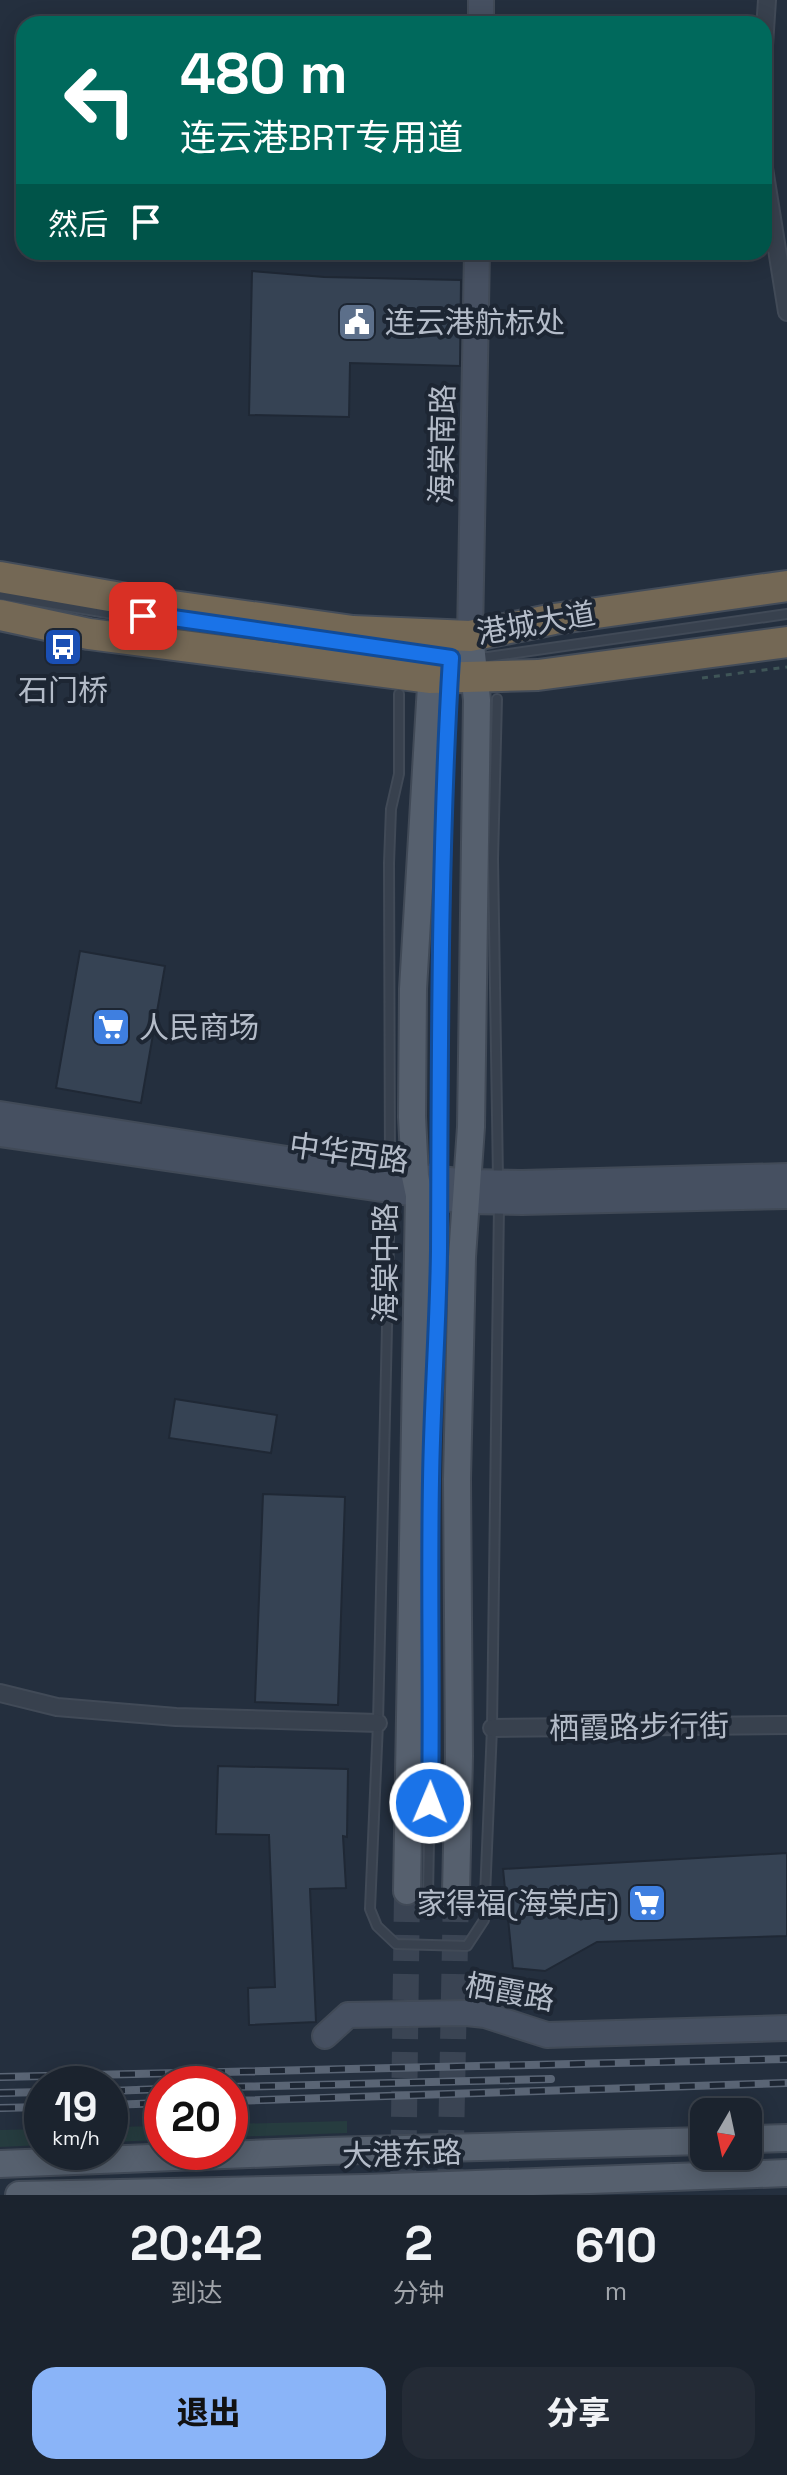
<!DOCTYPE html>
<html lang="zh">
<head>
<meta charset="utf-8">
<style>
  body { margin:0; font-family:"Space Grotesk","Noto Sans SC",sans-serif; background:#242b36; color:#f1f3f6; height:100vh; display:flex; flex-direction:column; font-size:30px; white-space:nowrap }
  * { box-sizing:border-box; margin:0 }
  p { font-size:26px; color:#a0a4aa }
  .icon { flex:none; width:44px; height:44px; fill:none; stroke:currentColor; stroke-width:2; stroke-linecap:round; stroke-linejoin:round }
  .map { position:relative; height:2195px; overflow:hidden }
  .side { display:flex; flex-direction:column; background:#1b232e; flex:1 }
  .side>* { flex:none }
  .hud { position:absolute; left:16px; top:16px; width:756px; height:244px; border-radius:24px; box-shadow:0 4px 20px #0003,0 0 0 2px #39404a; background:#00695c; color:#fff; overflow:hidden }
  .needle { width:52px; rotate:189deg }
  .buttons { position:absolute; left:690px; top:2098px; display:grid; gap:16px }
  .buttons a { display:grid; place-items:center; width:72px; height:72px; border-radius:16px; background:#1b232e; box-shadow:0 4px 20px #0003,0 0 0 2px #39404a; font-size:40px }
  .speed { position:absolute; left:24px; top:2066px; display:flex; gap:16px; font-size:40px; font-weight:700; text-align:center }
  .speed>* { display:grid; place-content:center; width:104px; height:104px; border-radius:50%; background:#1b232e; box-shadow:0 4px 20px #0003,0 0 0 2px #39404a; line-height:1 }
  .speed small { font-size:20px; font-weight:400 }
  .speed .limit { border:12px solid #d22; background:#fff; color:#111 }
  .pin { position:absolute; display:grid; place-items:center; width:68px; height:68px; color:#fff; margin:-34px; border-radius:16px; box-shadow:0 4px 12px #0006 }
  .me { position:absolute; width:88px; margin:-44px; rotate:1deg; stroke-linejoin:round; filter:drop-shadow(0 0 6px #0008) }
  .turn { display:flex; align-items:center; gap:28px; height:168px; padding:0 32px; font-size:36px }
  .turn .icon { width:104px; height:104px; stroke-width:2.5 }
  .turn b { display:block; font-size:56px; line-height:68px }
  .then { display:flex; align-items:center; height:76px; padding:0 32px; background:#0003; gap:16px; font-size:30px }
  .eta { display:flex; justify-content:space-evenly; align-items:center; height:136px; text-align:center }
  .eta b { font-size:48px; font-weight:800; line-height:56px }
  .cta { display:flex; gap:16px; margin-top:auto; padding:16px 32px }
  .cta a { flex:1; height:92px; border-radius:24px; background:#8ab4f8; color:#111; font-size:32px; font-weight:800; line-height:92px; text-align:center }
  .cta a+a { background:#242b36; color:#f1f3f6 }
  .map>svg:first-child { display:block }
  .green { fill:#263c3f }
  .building { fill:#364354; stroke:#1f2835; stroke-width:2 }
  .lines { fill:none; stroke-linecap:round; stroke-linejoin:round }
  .primary-tunnel { stroke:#3a4453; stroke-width:26; stroke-dasharray:26 13; stroke-linecap:butt }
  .lane-casing { stroke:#414a57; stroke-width:12 }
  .street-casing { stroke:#414a57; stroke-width:20 }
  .secondary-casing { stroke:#414a57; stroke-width:28 }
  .primary-casing { stroke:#414a57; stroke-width:30 }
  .highway-casing { stroke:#434c59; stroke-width:34 }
  .path { stroke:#3f5557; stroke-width:3; stroke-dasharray:6 6; stroke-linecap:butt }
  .lane { stroke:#38414e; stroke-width:8 }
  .street { stroke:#38414e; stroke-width:16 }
  .secondary { stroke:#465061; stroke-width:24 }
  .primary { stroke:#56606e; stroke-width:26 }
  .highway { stroke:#746855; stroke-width:30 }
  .rail-casing { stroke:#5a6575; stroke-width:8 }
  .rail { stroke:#1d2633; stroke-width:5; stroke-dasharray:15; stroke-linecap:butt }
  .route-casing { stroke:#114b97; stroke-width:20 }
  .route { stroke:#1a73e8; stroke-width:14 }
  .labels { text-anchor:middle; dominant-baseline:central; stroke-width:8; stroke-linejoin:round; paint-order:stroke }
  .poi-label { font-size:30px; fill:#b4bcc9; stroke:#1d2633; text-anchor:start }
  .street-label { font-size:30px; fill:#b4bcc9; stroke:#1d2633 }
</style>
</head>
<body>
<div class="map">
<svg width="787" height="2195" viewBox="0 0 787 2195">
  <rect width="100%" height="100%" fill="#242f3e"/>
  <path class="green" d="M347 2121V2133L230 2137V2124Z
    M162 2126V2140L110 2142V2127Z
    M42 2129V2145L0 2147V2130Z"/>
  <path class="building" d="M252 271 324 277 461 280 460 366 350 363 349 417 249 415Z
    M80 951 165 966 141 1103 56 1088Z
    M175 1399 277 1415 271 1453 169 1438Z
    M263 1494 345 1497 338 1705 255 1702Z
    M218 1766 348 1769 347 1837 343 1836 346 1888 310 1889 316 2022 249 2025 248 1988 275 1987 269 1835 216 1834Z
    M787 1853V1936L597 1942 545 1971 513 1968 503 1869Z"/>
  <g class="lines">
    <path class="primary-tunnel" d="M403 2195 407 1891
      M450 2195 456 1893"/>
    <defs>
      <path id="lane" d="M0 595 113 614 140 616
        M368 646 451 658H481L787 614
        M497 699 493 859 498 1179
        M390 1172 389 863 391 809 399 774V694
        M438 1175 439 988 449 685
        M390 1194 378 1723 370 1909 377 1926 396 1944 467 1946 484 1920 492 1728 499 1204
        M428 1896 432 1669 430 1546 438 1201"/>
      <path id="street" d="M764 45 767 0
        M764 168 787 312
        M0 1693 57 1707 176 1717 378 1723
        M492 1728 787 1725"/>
      <path id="secondary" d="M481 24V0
        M470 636 477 252
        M0 1114 357 1170 468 1182 522 1183 787 1176
        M0 1134 466 1201 522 1202 787 1196
        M325 2036 348 2015 466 2013 485 2015 547 2035 787 2028"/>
      <path id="primary" d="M407 1891 419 1195 415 1176 412 1117 413 989 434 635
        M456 1893 459 1756 457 1479 462 1257 471 1127 477 700 470 636
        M748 2139 787 2138
        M0 2164 326 2151 704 2141
        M19 2195 365 2188 787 2173"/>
      <path id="highway" d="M0 577 144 602 353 631 470 636 554 619 787 586
        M0 615 89 634 431 678 538 675 787 642"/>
    </defs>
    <use href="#lane" class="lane-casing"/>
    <use href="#street" class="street-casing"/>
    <use href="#secondary" class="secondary-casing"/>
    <use href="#primary" class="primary-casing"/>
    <use href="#highway" class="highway-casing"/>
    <path class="path" d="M702 678 787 667"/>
    <use href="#lane" class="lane"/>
    <use href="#street" class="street"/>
    <use href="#secondary" class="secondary"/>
    <use href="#primary" class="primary"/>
    <use href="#highway" class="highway"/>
    <defs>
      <path id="rail" d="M0 2077 787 2059
        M230 2087 551 2079
        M110 2091 162 2089
        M0 2093 42 2092
        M230 2101 787 2083
        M110 2105 162 2103
        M0 2108 42 2107"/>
    </defs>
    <use href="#rail" class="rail-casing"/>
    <use href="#rail" class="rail"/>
  </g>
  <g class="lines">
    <defs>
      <path id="route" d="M143 616 173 618 451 658C439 855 440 1053 439 1251 438 1328 432 1405 431 1481 429 1589 432 1695 430 1803"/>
    </defs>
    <use href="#route" class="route-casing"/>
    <use href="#route" class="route"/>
  </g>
  <defs>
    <symbol id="civic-square" viewBox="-11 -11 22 22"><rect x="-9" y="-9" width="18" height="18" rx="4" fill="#5c6f8a" stroke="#1d2633"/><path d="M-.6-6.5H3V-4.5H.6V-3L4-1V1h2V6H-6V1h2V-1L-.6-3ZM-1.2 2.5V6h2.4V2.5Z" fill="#fff"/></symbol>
    <symbol id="bus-square" viewBox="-11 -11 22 22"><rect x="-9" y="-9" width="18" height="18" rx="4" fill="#1a4fb4" stroke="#1d2633"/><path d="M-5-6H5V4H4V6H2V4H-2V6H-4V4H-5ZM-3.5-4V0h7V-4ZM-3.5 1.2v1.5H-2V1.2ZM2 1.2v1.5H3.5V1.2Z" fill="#fff"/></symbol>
    <symbol id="supermarket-square" viewBox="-11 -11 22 22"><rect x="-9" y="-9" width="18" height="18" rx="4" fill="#3f7fe0" stroke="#1d2633"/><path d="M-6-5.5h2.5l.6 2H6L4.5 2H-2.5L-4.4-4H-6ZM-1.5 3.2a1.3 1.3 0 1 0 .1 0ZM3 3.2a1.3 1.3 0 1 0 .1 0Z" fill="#fff"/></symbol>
  </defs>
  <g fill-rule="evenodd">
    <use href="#civic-square" x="335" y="300" width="44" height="44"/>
    <use href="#bus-square" x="41" y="625" width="44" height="44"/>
    <use href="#supermarket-square" x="89" y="1005" width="44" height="44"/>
    <use href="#supermarket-square" x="625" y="1881" width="44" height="44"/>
  </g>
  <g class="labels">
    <g class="poi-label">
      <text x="385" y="322">连云港航标处</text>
      <text x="63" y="690" text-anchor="middle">石门桥</text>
      <text x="139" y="1027">人民商场</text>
      <text x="619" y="1903" text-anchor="end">家得福(海棠店)</text>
    </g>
    <g class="street-label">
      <text transform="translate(442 444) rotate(-89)">海棠南路</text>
      <text transform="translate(536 623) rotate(-10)">港城大道</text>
      <text transform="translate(349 1153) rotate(8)">中华西路</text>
      <text transform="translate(385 1263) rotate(-90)">海棠中路</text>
      <text transform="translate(639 1727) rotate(-1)">栖霞路步行街</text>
      <text transform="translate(510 1992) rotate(10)">栖霞路</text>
      <text transform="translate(402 2154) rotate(-2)">大港东路</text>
    </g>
  </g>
</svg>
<div class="buttons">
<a><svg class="needle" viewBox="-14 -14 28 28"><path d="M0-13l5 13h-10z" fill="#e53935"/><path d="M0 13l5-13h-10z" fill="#a0a4aa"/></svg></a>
</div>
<div class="speed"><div>19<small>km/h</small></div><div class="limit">20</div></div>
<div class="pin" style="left:143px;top:616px;background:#d93025"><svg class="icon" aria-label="arrive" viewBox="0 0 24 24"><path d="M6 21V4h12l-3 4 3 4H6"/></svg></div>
<svg class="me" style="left:430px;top:1803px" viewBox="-20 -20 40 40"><circle r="17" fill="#1a73e8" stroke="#fff" stroke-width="3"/><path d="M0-11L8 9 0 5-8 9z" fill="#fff"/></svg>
<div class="hud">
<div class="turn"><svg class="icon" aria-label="left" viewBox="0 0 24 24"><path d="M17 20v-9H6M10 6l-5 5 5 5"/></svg><div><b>480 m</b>连云港BRT专用道</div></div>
<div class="then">然后<svg class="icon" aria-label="arrive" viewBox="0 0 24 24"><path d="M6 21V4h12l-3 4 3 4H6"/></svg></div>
</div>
</div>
<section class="side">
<div class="eta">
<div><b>20:42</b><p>到达</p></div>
<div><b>2</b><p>分钟</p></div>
<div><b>610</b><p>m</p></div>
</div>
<div class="cta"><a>退出</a><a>分享</a></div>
</section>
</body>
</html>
